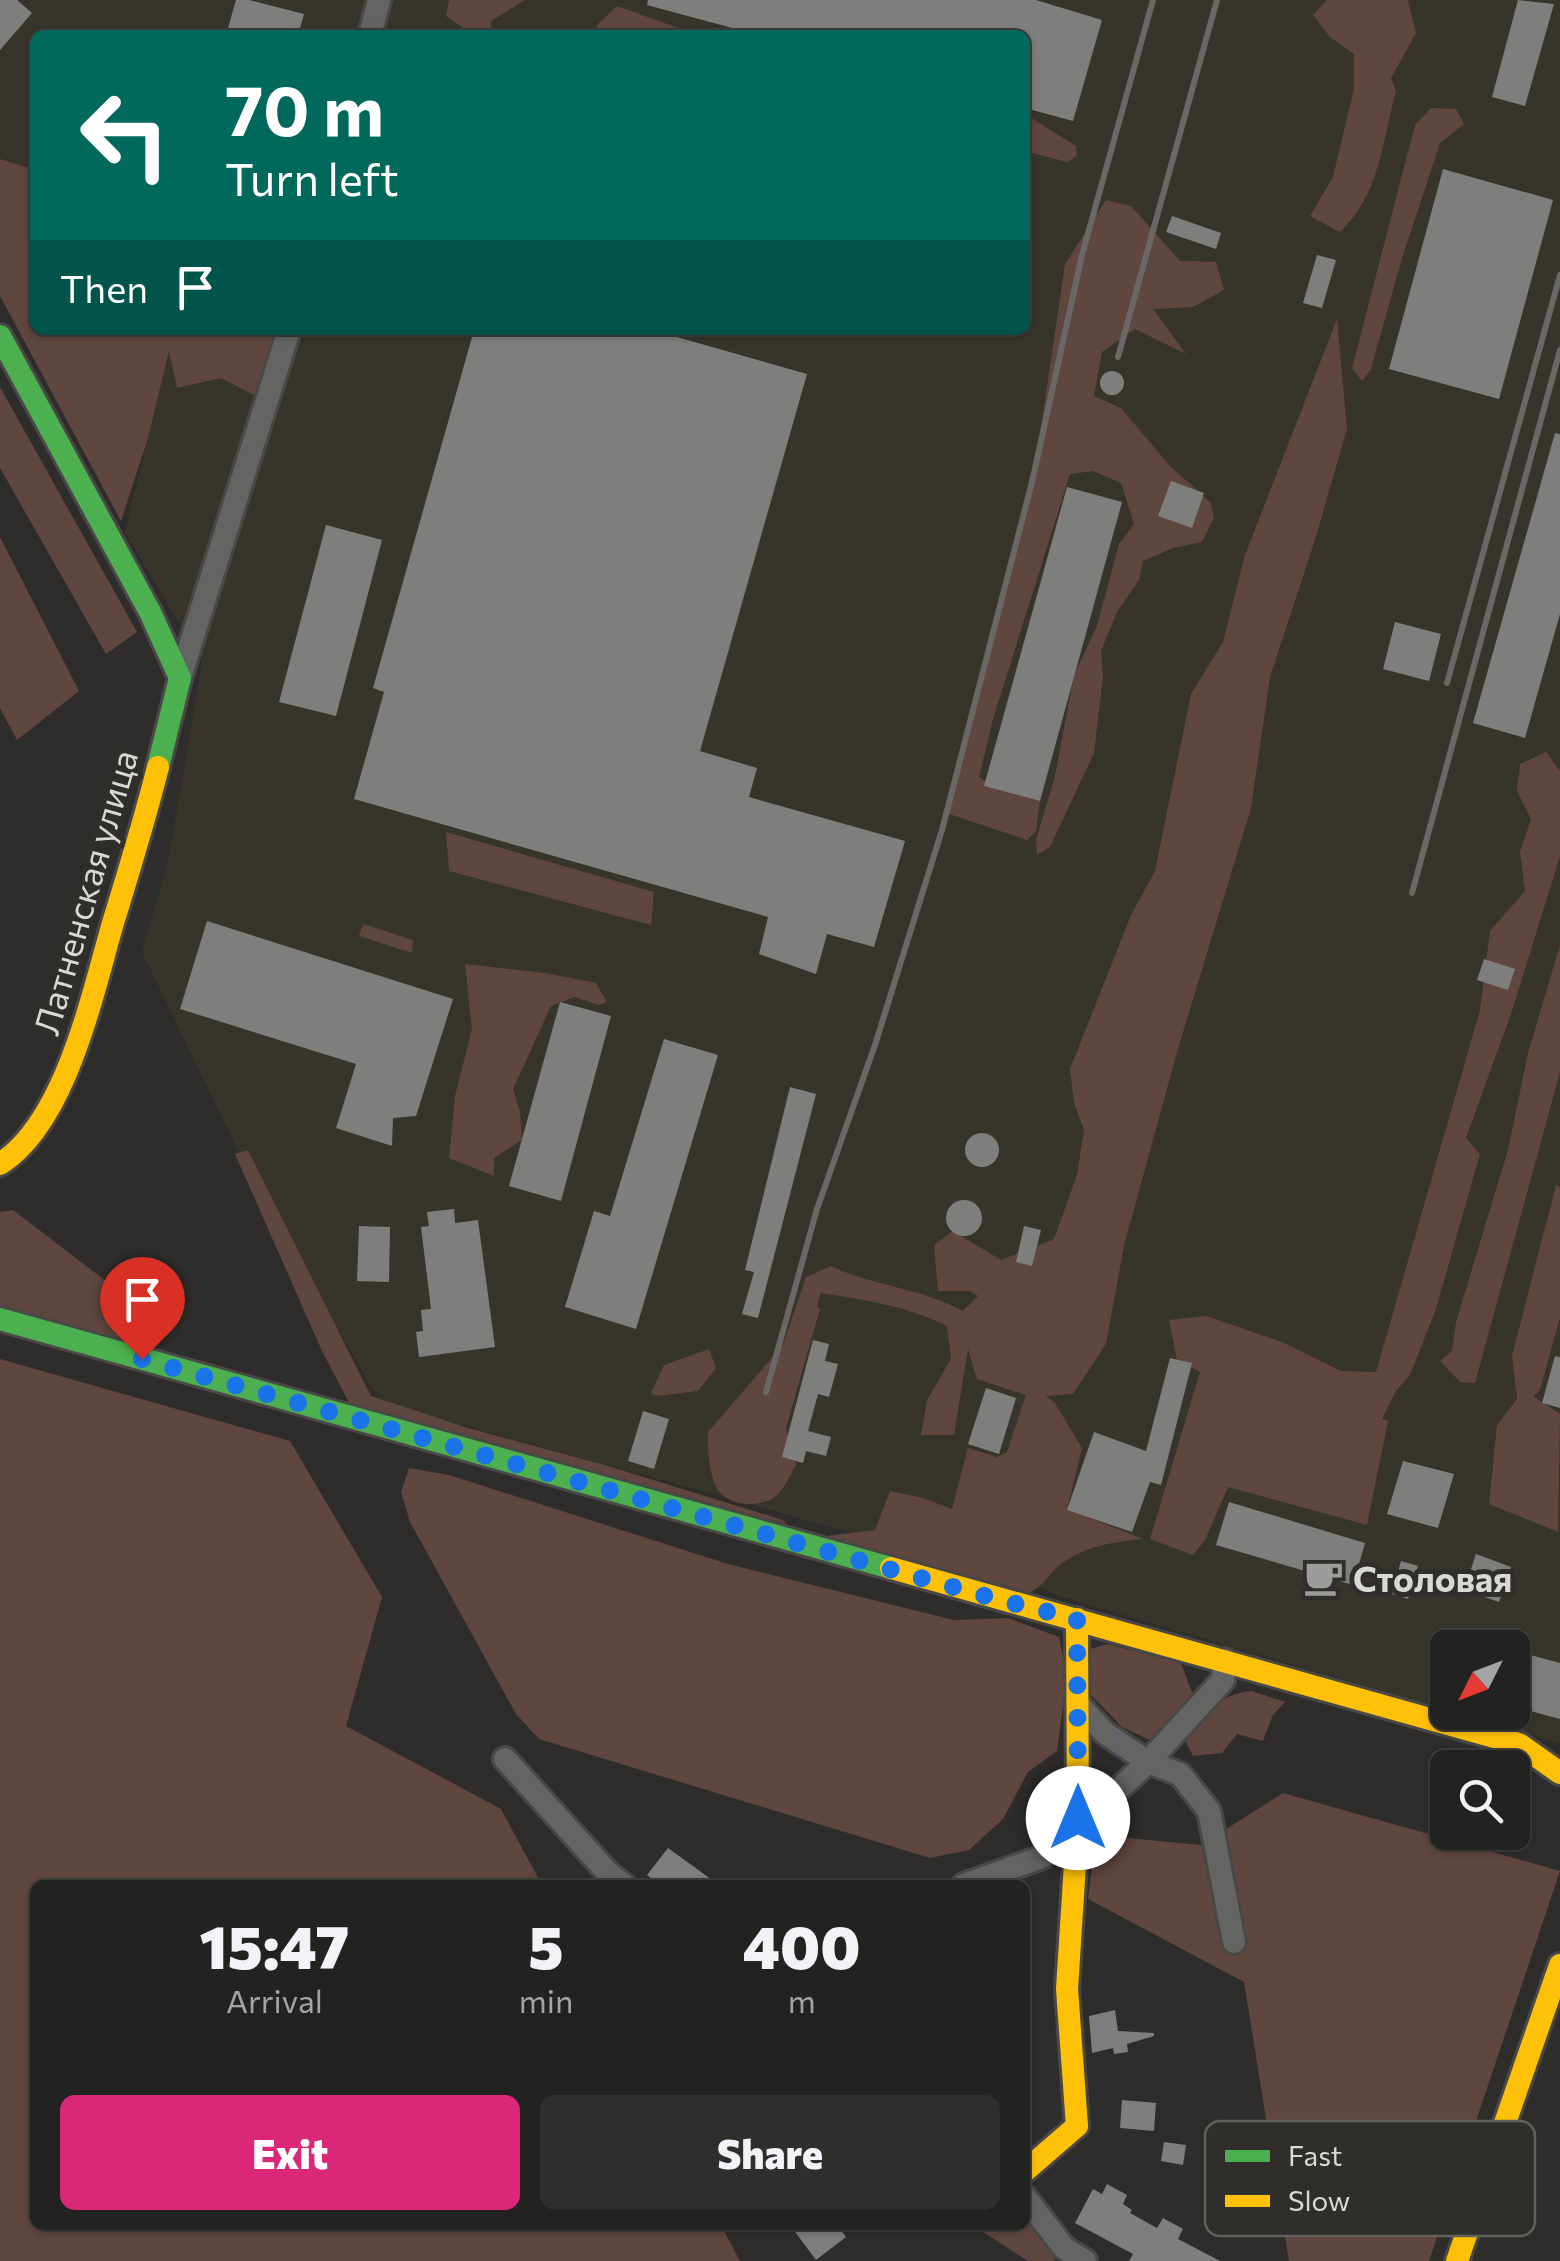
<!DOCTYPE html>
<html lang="en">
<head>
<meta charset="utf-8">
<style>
  body { margin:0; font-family:Commissioner,sans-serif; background:#2e2f2d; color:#f1f3f6; height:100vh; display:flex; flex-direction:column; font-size:38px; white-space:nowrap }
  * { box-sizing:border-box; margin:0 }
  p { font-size:32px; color:#a2a4a5 }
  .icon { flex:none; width:55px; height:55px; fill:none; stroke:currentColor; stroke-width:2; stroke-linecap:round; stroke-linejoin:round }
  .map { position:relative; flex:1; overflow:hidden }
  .drawer { position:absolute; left:30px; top:1880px; width:1000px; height:350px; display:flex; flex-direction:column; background:#222220; border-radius:15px; box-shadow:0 2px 8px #0004,0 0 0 2px #3f3f3e }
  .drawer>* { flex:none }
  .hud { position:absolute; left:30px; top:30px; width:1000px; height:305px; border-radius:15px; box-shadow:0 2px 8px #0004,0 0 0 2px #3f3f3e; background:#00695c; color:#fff; overflow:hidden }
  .needle { width:65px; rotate:228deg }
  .tools { position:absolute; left:1430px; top:1630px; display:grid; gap:20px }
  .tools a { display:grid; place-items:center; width:100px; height:100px; border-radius:15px; background:#222220; box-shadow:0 2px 8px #0004,0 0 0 2px #3f3f3e; font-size:50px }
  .pin { position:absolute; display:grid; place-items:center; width:85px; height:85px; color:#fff; margin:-102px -42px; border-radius:50% 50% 50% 0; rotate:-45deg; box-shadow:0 0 10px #0007 }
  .pin .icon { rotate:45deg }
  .me { position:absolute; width:110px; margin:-55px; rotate:0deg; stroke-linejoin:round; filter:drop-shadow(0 0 8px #0008) }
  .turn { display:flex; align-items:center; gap:35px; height:210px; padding:0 30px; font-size:45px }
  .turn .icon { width:130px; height:130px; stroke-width:2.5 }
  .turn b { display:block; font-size:70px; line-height:85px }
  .then { display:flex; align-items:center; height:95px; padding:0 30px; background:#0003; gap:20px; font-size:38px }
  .eta { display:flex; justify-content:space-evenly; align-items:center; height:170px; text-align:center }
  .eta b { font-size:60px; font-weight:800; line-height:70px }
  .primary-button { display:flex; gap:20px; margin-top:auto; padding:20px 30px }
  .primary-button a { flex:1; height:115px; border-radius:15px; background:#db2777; color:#fff; font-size:40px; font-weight:800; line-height:115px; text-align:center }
  .primary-button a+a { background:#2e2f2d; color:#f1f3f6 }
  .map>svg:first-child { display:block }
  .built { fill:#37352b }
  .green { fill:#5f463f }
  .building { fill:#7e7e7d }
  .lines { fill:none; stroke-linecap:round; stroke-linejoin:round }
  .street-casing { stroke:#494846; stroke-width:28 }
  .fast-casing { stroke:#494846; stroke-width:28 }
  .slow-casing { stroke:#494846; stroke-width:28 }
  .street { stroke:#646462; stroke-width:22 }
  .fast { stroke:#4caf50; stroke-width:22 }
  .slow { stroke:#ffc107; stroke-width:22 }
  .rail { stroke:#696866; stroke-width:6 }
  .route { stroke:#1a73e8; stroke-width:18; stroke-dasharray:0 32.4 }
  .labels { text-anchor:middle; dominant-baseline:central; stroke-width:10; stroke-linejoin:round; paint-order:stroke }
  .street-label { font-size:35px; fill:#d9d8d5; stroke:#2f2e2a }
  .poi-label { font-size:35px; font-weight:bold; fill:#d9d8d5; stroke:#2f2e2a; text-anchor:start }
  .key { fill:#2f2e2a; stroke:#62615d; stroke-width:2.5 }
  .key-label { font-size:28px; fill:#d9d8d5 }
</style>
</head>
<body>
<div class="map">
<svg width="1560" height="2261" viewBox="0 0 1560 2261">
  <rect width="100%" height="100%" fill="#2e2d2b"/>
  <path class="built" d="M0 0H1560V1743L1455 1713 1512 1712V1648H1448L1447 1710 1062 1597 1019 1579 380 1402 243 1161 142 952 168 863 202 662 125 532 174 330H1025V35H35V170L0 159Z"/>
  <path class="green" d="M449 0H525L491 21 492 35H466L465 29 446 16Z
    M1327 0H1408L1416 33 1391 78 1396 91C1382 143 1380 194 1340 232L1310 216 1333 177 1354 88V54L1330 37 1313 15Z
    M617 6 698 35H597V25Z
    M1431 108 1456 109 1464 124 1440 143 1402 258 1371 369 1362 381 1352 368 1415 125Z
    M1025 114 1076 146 1077 156 1067 162 1025 151Z
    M0 159 35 170V330H275L269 367 258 397 221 378 177 388 169 351 148 438 121 521 0 296Z
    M1106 200 1131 206 1180 261 1216 262 1224 290 1193 307 1153 309 1186 354 1135 329 1102 352 1094 396 1121 408 1170 466 1210 502 1214 518 1202 542 1173 548 1143 561 1139 580 1117 612 1101 651 1103 677 1094 753 1050 847 1037 855 1036 840 1055 776 1074 675 1097 626 1119 544 1134 524 1121 483 1093 471 1070 474 993 719 979 777 997 789 1040 801 1036 831 1027 840 946 813 1034 476 1065 264Z
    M1337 319 1347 429 1315 540 1270 677 1251 808 1177 1052 1124 1246 1106 1344 1073 1394 1046 1396 1055 1403 1082 1448 1067 1509 1143 1539C1113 1542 1086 1546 1061 1564 1046 1576 1047 1584 1026 1595L827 1536 875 1530 890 1491 923 1498 952 1509 968 1448 997 1457 1007 1452 1026 1395 977 1379 968 1349 954 1435H921L927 1400 951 1359 947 1326C907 1306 865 1300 821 1293L817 1306 820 1309 786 1428 796 1465C791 1474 786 1485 779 1493 765 1509 727 1508 716 1487 709 1471 707 1449 708 1432L783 1345 806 1277 831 1266C873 1286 921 1288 963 1311L978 1296 970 1291H938L934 1245 953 1231 1001 1260 1054 1239 1077 1175 1084 1130 1074 1103 1070 1069 1131 915 1155 871 1191 694 1223 642 1245 555Z
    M0 387 137 632 106 654 0 468Z
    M0 537 79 691 17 740 0 708Z
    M1546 752 1560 771V856L1512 1011 1466 1138 1480 1154 1436 1309 1410 1375 1396 1391 1382 1419 1388 1421 1367 1525 1228 1487 1205 1540 1193 1555 1150 1539 1200 1372 1177 1360 1169 1320 1206 1316 1282 1342 1341 1371 1376 1372 1480 1010 1490 931 1525 891 1520 852 1531 819 1517 791 1520 764Z
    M446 832 654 892 651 925 449 871Z
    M363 924 413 940 412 953 359 936Z
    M1560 945V1072L1475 1383 1460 1382 1440 1361 1452 1351 1456 1322 1508 1150 1528 1053Z
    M465 964 545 973 596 983 607 1002 599 1005 574 997 551 1006 513 1089 520 1112 522 1140 494 1158V1176L449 1158 455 1096 472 1029Z
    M248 1150 371 1396 468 1428 605 1465 783 1520 787 1524 355 1414 322 1351 235 1154Z
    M1556 1185 1560 1187V1317L1540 1390 1533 1396 1560 1414 1558 1532 1489 1504 1497 1425 1517 1399 1512 1356Z
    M13 1210 140 1307 142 1345 0 1309V1212Z
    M709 1349 716 1368 698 1391 657 1396 651 1393 664 1365Z
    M0 1359 290 1441 382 1597 346 1726 501 1809 542 1885H35V2225H721L740 2261H0Z
    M409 1468 449 1475 728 1564 954 1620 1008 1618 1059 1637 1067 1676 1057 1751 1028 1772 1003 1819 969 1850 930 1858 539 1739 516 1714 410 1522 401 1492Z
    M1108 1644 1181 1663 1193 1695 1175 1719 1150 1740 1122 1727 1089 1693 1087 1650Z
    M1252 1691 1285 1702 1273 1715 1263 1741 1237 1734 1222 1753 1193 1756 1185 1740C1204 1716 1219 1693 1252 1691Z
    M1283 1793 1560 1871 1429 2261H1289L1244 1982 1088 1899 1096 1835 1201 1845Z
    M1025 2197 1064 2248 1054 2261H1028L972 2225H1025Z"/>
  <path class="building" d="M0 0H17L32 13 0 50Z
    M236 0H249L304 14 298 35H226Z
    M648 0H1036L1102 20 1073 121 1025 108V35H758L647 5Z
    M1518 0 1554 4 1525 106 1492 97Z
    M1443 169 1553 200 1499 399 1389 369Z
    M1172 216 1221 233 1216 249 1166 232Z
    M1317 255 1336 260 1322 308 1303 303Z
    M474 330H652L807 374 700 751 757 768 749 797 905 841 874 947 827 934 816 974 759 954 768 917 354 799 384 692 373 688Z
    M1100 383a12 12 0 1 1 24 0a12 12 0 1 1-24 0Z
    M1555 433 1560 434V614L1525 738 1473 723Z
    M1171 481 1204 493 1192 528 1158 516Z
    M1067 487 1122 502 1040 801 984 786Z
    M326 525 382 540 336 716 279 702Z
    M1395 622 1441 634 1429 681 1383 669Z
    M207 921 453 999 416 1116 393 1118 392 1146 336 1128 356 1064 180 1009Z
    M1484 959 1515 969 1508 990 1477 980Z
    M560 1002 611 1016 561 1201 509 1186Z
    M664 1039 718 1055 636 1329 565 1307 594 1211 610 1216Z
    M790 1087 816 1094 758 1318 742 1314 754 1272 745 1270Z
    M965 1150a17 17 0 1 1 34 0a17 17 0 1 1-34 0Z
    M946 1218a18 18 0 1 1 36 0a18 18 0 1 1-36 0Z
    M454 1209 455 1223 478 1220 495 1347 419 1357 416 1332 423 1331 421 1310 431 1309 421 1227 429 1226 427 1212Z
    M359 1226 390 1227 389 1282 357 1281Z
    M1024 1226 1041 1230 1032 1266 1016 1262Z
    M813 1340 829 1344 825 1361 838 1364 829 1397 818 1394 808 1431 831 1437 826 1456 806 1451 803 1463 782 1457Z
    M1555 1356 1560 1357V1408L1542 1403Z
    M1170 1358 1192 1363 1161 1485 1150 1482 1132 1532 1067 1510 1094 1432 1146 1451Z
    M986 1388 1016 1398 999 1454 968 1444Z
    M643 1411 669 1419 654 1469 628 1461Z
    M1403 1461 1454 1474 1438 1528 1387 1514Z
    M1229 1502 1365 1543 1353 1585 1216 1545Z
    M1476 1554 1511 1567 1499 1602 1464 1590Z
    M1401 1561 1418 1566 1408 1599 1392 1594Z
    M1512 1650 1560 1663V1719L1512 1706Z
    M668 1848 719 1885H660L647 1875Z
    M1115 2010 1118 2031 1154 2033V2036L1127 2044 1128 2052 1114 2054 1113 2048 1092 2053 1089 2016Z
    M1122 2100 1156 2103 1154 2131 1120 2128Z
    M1164 2142 1186 2145 1183 2165 1161 2161Z
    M1107 2184 1127 2195 1123 2204 1132 2210 1130 2213 1157 2228 1163 2218 1183 2229 1178 2239 1220 2261H1129L1133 2254 1075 2223 1093 2189 1102 2194Z
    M790 2225H837L846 2237 816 2260Z"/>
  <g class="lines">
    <defs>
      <path id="street" d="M370 35 379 0
        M180 678 289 330
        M1077 1703 1105 1733 1148 1762 1180 1774 1209 1811 1234 1942
        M505 1759 609 1874 624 1885
        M964 1885 1042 1857 1077 1828 1148 1762 1223 1680 1225 1660
        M1025 2197 1064 2248 1085 2261"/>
      <path id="fast" d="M0 336 150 612 180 678 158 767
        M0 1319 891 1568"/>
      <path id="slow" d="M0 1164C66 1122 92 995 113 923 129 871 145 819 158 767
        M891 1568 1519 1744 1560 1773
        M1025 2171 1077 2126 1067 1989 1078 1817 1077 1619
        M1457 2261 1560 1965"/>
    </defs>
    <use href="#street" class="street-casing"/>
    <use href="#fast" class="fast-casing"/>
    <use href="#slow" class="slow-casing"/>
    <use href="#street" class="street"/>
    <use href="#fast" class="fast"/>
    <use href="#slow" class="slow"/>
    <path class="rail" d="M1118 357 1217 0
      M1447 683 1560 275
      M1412 893 1560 350
      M766 1392 817 1209 875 1045 942 830 1032 482 1082 255 1153 0"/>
  </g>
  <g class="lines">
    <path class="route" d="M142 1359 996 1599 1077 1619 1078 1818"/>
  </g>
  <defs>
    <symbol id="cafe-bare" viewBox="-9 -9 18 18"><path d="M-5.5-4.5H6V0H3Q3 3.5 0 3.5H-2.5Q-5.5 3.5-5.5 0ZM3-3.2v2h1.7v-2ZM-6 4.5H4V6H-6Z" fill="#9d9c9a" stroke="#2f2e2a" stroke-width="2.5" paint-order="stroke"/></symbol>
  </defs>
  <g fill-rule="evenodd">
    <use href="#cafe-bare" x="1296" y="1550" width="55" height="55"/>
  </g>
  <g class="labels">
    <g class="street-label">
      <text transform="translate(84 892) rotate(-74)">Латненская улица</text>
    </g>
    <g class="poi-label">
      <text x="1353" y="1577">Столовая</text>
    </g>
  </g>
  <rect x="1205" y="2121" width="330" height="115" rx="15" class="key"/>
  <rect x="1225" y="2150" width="45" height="12" fill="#4caf50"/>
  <rect x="1225" y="2195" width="45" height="12" fill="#ffc107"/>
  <g class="key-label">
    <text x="1288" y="2166">Fast</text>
    <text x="1288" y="2211">Slow</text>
  </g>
</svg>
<div class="tools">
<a><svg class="needle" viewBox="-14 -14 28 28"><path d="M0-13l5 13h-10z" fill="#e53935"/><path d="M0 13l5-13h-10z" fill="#a2a4a5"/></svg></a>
<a><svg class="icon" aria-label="search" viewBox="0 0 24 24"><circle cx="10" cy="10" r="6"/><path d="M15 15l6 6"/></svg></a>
</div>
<div class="pin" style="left:142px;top:1359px;background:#d93025"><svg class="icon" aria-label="arrive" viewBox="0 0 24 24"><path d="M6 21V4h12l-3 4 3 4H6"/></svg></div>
<svg class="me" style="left:1078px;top:1818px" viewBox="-20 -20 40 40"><circle r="19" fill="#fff"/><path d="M0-13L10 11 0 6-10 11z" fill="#1a73e8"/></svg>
<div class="hud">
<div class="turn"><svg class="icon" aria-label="left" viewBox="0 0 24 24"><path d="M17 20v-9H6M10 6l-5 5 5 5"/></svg><div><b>70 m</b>Turn left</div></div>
<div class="then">Then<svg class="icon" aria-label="arrive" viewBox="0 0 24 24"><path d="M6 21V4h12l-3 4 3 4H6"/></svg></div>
</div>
<section class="drawer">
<div class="eta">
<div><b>15:47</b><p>Arrival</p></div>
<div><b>5</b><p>min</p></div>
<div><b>400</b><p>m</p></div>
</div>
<div class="primary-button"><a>Exit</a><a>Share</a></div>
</section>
</div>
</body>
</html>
